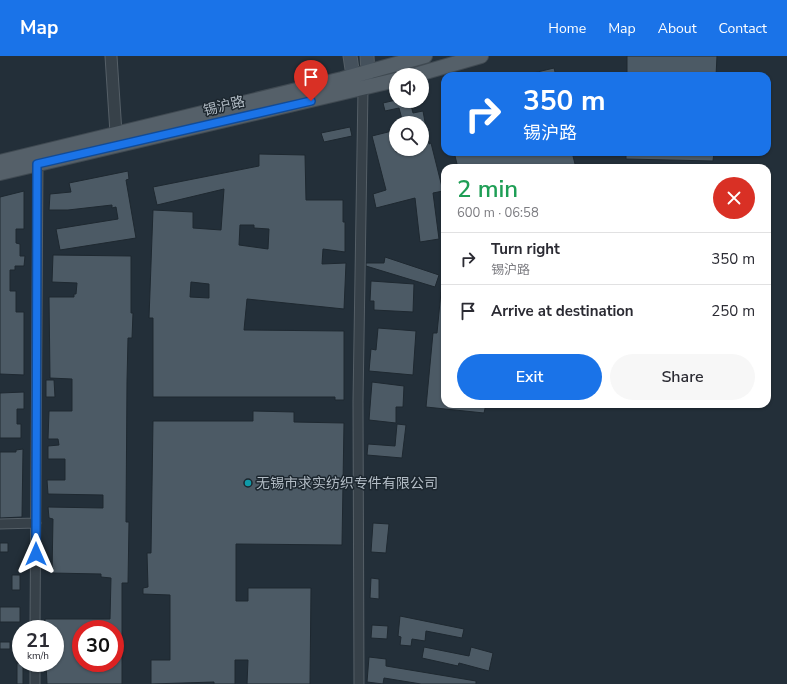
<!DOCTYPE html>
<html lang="en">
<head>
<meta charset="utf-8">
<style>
  body { margin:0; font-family:"Nunito Sans","Noto Sans SC",sans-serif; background:#f7f7f7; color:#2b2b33; height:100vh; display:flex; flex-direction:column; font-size:15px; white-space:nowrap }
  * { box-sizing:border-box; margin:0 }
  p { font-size:13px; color:#7c7c81 }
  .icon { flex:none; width:22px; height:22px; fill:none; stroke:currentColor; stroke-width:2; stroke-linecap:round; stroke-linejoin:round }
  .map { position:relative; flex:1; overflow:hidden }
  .drawer { position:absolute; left:441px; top:108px; width:330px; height:244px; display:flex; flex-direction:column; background:#fff; border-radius:12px; box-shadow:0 1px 3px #0004 }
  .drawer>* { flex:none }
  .banner { position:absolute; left:441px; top:16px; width:330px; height:84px; border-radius:12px; box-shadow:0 1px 3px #0004; background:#1a73e8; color:#fff; overflow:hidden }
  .controls { position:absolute; left:389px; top:12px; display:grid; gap:8px }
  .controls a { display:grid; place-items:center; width:40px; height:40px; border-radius:50%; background:#fff; box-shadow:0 1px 3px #0004; font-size:20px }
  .speed { position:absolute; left:12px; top:564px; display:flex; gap:8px; font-size:20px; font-weight:700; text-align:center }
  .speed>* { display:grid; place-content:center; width:52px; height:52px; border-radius:50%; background:#fff; box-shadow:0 1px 3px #0004; line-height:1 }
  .speed small { font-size:10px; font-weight:400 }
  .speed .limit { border:6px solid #d22; background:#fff; color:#111 }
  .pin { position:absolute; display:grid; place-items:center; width:34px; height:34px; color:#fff; margin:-41px -17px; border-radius:50% 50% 50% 0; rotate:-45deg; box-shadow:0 0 4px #0007 }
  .pin .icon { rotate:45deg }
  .me { position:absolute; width:44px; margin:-22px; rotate:0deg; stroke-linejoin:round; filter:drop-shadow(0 0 3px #0008) }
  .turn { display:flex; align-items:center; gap:14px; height:84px; padding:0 16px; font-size:18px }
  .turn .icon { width:52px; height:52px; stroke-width:2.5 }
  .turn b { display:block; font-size:28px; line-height:34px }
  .round { display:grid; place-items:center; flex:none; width:42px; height:42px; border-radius:21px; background:#f7f7f7 }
  .overview { display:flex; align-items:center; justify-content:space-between; height:68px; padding:0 16px }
  h1 { font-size:24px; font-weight:600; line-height:30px; color:#1e9e55 }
  .action { display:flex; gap:8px; margin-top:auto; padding:8px 16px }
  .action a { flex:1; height:46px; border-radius:24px; background:#1a73e8; color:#fff; font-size:16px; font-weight:600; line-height:46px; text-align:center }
  .action a+a { background:#f7f7f7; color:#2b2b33 }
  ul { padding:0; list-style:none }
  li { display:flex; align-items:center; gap:12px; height:52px; padding:0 16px; border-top:1px solid #e1e1e2 }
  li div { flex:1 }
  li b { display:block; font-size:15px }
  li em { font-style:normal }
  header { display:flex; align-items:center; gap:24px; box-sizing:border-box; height:56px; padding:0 20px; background:#1a73e8; color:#fff }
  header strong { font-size:19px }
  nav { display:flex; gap:22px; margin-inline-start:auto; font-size:14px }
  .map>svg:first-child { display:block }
  .building { fill:#4c5a65; stroke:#1e2830; fill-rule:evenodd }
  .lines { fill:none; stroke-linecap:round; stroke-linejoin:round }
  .minor-casing { stroke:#555f67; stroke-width:11 }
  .tertiary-casing { stroke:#555f67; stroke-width:13 }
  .secondary-casing { stroke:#555f67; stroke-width:15 }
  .primary-casing { stroke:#404a52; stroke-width:16 }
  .minor { stroke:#374149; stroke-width:9 }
  .tertiary { stroke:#374149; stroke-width:11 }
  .secondary { stroke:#45515c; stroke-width:13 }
  .primary { stroke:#556069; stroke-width:14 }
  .route-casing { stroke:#114b97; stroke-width:10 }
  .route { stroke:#1a73e8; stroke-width:7 }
  .culture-dot { fill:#0f9aa8; stroke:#1c262e; stroke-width:1.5 }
  .labels { text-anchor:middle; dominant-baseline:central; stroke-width:3; stroke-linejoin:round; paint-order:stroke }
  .street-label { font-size:14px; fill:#b2bcc5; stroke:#1c262e }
  .poi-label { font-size:14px; fill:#b2bcc5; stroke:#1c262e; text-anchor:start }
</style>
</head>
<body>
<header>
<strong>Map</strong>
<nav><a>Home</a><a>Map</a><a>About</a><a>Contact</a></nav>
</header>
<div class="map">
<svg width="787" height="628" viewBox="0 0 787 628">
  <rect width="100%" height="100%" fill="#232f39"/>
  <path class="building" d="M627 0H717L716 20H627Z
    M554 12 556 20H529V18Z
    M396 44 410 45 413 57 423 55 429 88 431 87 443 135 433 137 439 183 420 186 415 142 376 152 373 138 386 134 372 80 396 74V96L409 93H422V67H403L399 52 385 55 383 47Z
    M350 71 352 80 324 86 321 77Z
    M454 96H572L576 112H511V109L499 112H458Z
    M626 96H714L713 105 626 103Z
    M259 98 305 99 306 144H343V166H345V196L323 193 322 208 346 207 344 253 247 243 244 274 344 275V344H335V341H153V262H149L153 154 193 156V172L221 174 224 133 157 149 153 131 259 110ZM240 169H254V172L269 173 268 193 239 189ZM191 226 209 228V242L190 241Z
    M128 115 129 123 126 124 136 182 60 194 56 173 118 163 116 151 112 152V149L68 154H49L50 138 71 136 69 127Z
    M24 135V173H16V187L20 188V200H25L24 210H15V214H10V235H16V256H24V319L0 318V141Z
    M53 199 131 200V257H133L132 282H128L127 325 126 466H129L128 527H122V628H47L46 607H55V573H45V563H110L111 522 101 521V518L52 517 53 463 49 462 48 451 103 452V439L48 438 47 424H65V403H48V390L59 389 58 383H48L49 355H72V323L50 322 49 241H74V238H76L77 227 52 226ZM81 573H115V607H81Z
    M385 201 439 219 435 231 366 210V207H384Z
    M371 225 414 228 413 256 374 254V245H370Z
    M441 236H445V348H486L484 357 426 351 433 277H437Z
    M378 272 416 275 413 319 369 315 371 293 376 294Z
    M46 324H54L55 341H46Z
    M372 326 404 330 403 351H396V367L369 364Z
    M24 336V353H17V368H21V382H0V337Z
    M253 355 294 356V366L344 367 342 489 236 488V545H248V532H311L310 628H247L248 604H235V628H214V626L151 628V604H170V539L143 538V532L148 531 147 497H151L153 365H253Z
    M397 368 406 369 402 402 367 399 368 388 395 390Z
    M23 393 22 461 0 462V396H16V394Z
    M373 467 389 468 386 497 371 496Z
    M0 487H8V496H0Z
    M12 519H20V534H12Z
    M371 522 379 523V543L370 542Z
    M0 551H20V566H0Z
    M400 560 464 573 462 582 426 575 425 585 412 583 411 590 400 589 401 581 398 580Z
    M372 569 388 570 387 583 371 582Z
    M0 586H10V593H0Z
    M424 591 469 600 471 591 493 597 489 615 459 607 458 610 422 602Z
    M369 601 386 603V610L476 625V628H421L384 622 383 628 367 626Z
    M17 607H23V628H17Z"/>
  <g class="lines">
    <defs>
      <path id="minor" d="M0 468 36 467
        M35 573 38 104
        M35 628V607
        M359 628 358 345 363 33"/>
      <path id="tertiary" d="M111 0 116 77"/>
      <path id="secondary" d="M350 0 353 20 359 28
        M365 25 368 16 367 0"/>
      <path id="primary" d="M415 19 481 0
        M0 106 342 23 425 0
        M0 117 396 24"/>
    </defs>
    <use href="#minor" class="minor-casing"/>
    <use href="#tertiary" class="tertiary-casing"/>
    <use href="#secondary" class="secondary-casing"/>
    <use href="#primary" class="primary-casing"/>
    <use href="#minor" class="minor"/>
    <use href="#tertiary" class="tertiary"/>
    <use href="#secondary" class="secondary"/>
    <use href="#primary" class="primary"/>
  </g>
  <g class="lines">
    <defs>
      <path id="route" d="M36 498 37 108 311 45"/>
    </defs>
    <use href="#route" class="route-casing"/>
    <use href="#route" class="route"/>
  </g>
  <circle class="culture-dot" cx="248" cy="427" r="4"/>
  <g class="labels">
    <g class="street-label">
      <text transform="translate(224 50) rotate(-14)">锡沪路</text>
    </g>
    <g class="poi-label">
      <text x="256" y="427">无锡市求实纺织专件有限公司</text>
    </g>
  </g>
</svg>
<div class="controls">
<a><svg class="icon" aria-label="sound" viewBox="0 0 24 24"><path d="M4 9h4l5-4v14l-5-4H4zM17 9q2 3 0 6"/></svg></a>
<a><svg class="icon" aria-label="search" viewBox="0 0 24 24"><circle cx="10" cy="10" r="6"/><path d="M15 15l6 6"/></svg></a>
</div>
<div class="speed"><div>21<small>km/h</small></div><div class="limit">30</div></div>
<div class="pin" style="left:311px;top:45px;background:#d93025"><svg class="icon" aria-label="arrive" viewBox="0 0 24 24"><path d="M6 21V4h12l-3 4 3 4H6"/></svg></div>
<svg class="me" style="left:36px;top:498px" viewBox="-20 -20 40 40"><path d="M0-17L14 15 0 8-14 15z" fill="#1a73e8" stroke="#fff" stroke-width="4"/></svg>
<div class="banner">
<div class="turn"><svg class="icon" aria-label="right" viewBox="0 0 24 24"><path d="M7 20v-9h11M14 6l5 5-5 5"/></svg><div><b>350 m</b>锡沪路</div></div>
</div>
<section class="drawer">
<div class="overview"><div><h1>2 min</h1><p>600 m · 06:58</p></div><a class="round" style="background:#d93025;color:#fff"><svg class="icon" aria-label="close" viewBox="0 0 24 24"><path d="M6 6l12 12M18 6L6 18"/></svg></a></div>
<ul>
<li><svg class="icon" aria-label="right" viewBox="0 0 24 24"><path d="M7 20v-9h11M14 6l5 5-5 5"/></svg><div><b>Turn right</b><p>锡沪路</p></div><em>350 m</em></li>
<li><svg class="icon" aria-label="arrive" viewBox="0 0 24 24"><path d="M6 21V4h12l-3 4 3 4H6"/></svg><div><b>Arrive at destination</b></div><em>250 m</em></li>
</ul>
<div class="action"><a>Exit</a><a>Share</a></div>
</section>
</div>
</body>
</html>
